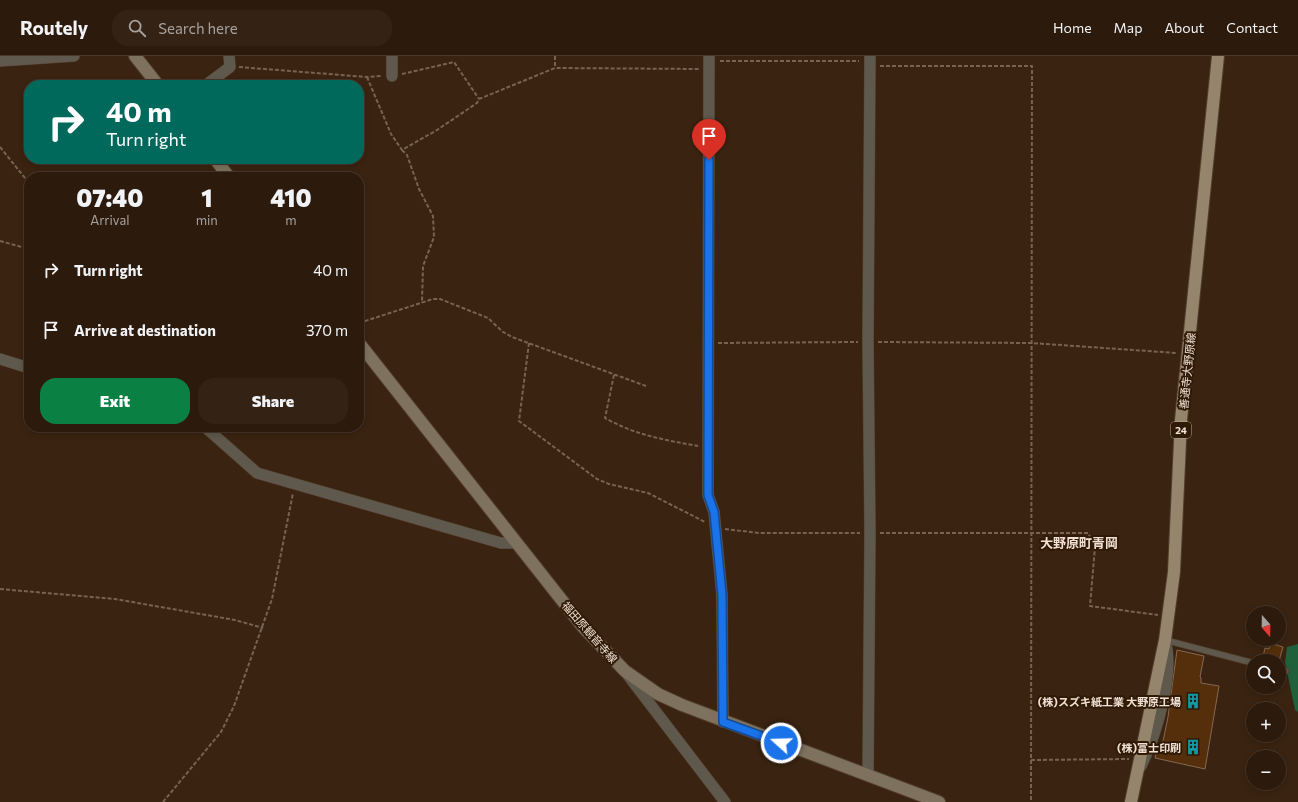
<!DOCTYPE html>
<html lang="en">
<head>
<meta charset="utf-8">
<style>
  body { margin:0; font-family:Commissioner,"Noto Sans JP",sans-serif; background:#342315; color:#f1f3f6; height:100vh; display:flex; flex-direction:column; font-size:15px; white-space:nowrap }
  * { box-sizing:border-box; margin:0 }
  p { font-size:13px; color:#a6a19d }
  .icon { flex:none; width:22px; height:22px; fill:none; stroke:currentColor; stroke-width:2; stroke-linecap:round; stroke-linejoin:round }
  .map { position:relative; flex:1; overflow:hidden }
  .panel { position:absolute; left:24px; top:116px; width:340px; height:260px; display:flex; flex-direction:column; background:#2c1a0c; border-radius:16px; box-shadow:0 2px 6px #0003,0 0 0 1px #48382d }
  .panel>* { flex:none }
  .hud { position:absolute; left:24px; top:24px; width:340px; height:84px; border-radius:16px; box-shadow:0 2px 6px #0003,0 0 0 1px #48382d; background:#00695c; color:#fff; overflow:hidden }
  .needle { width:26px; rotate:160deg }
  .tools { position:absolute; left:1246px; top:550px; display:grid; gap:8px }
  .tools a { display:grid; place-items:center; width:40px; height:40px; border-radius:50%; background:#2c1a0c; box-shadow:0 2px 6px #0003,0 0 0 1px #48382d; font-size:20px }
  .pin { position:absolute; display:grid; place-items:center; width:34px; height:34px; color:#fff; margin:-41px -17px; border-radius:50% 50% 50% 0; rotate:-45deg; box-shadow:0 0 4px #0007 }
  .pin .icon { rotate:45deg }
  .me { position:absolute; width:44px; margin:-22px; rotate:290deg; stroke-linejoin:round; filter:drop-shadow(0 0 3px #0008) }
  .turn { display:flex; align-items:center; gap:14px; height:84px; padding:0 16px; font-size:18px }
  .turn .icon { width:52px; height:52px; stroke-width:2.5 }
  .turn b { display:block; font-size:28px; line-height:34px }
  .eta { display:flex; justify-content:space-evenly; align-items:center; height:68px; text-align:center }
  .eta b { font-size:24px; font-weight:800; line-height:28px }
  .action { display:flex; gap:8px; margin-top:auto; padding:8px 16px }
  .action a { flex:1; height:46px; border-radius:16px; background:#0b8043; color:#fff; font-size:16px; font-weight:800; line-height:46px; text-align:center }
  .action a+a { background:#342315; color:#f1f3f6 }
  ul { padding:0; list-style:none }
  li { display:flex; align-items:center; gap:12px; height:60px; padding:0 16px }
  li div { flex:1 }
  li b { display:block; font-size:15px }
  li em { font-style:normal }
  header { display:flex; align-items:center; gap:24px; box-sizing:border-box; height:56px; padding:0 20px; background:#2c1a0c; border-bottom:1px solid #48382d }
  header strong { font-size:19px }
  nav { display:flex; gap:22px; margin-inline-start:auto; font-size:14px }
  .search { width:280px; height:36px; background:#342315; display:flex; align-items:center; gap:10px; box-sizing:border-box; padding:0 14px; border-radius:16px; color:#a6a19d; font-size:15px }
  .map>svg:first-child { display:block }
  .forest { fill:#20603a }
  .building { fill:#552f0b; stroke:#856954 }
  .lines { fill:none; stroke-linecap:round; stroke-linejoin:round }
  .lane-casing { stroke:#543e2c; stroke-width:7 }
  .street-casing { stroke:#543e2c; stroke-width:12 }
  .secondary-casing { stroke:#543e2c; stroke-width:14 }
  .primary-casing { stroke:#543e2c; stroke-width:14 }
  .path { stroke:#786353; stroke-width:2; stroke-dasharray:4 2; stroke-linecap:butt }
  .lane { stroke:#5f584c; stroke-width:5.5 }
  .street { stroke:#5f584c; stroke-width:11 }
  .secondary { stroke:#7e725f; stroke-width:12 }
  .primary { stroke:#95856d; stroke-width:12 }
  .route-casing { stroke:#114b97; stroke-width:10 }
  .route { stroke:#1a73e8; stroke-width:7 }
  .labels { text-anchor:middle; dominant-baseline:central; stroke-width:4; stroke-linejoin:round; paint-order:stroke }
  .shield { fill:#301a06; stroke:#b7a597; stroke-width:1 }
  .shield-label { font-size:10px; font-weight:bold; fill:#f1e1d5 }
  .street-label { font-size:11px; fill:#f1e1d5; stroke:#301a06 }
  .poi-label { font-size:11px; font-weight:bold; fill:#f1e1d5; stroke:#301a06; text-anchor:end }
  .quarter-label { font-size:13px; font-weight:bold; fill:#f1e1d5; stroke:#301a06 }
</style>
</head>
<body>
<header>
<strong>Routely</strong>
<div class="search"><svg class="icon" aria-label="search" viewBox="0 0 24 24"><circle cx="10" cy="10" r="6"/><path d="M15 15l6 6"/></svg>Search here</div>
<nav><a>Home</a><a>Map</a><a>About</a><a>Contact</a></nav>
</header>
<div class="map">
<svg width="1298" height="746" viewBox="0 0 1298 746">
  <rect width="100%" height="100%" fill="#3a2310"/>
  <path class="forest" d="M1298 588V656L1295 654 1285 606 1287 591Z"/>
  <path class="building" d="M1270 587 1283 591 1279 605H1262L1265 592 1269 593Z
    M1177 594 1204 600 1200 621 1201 622V627L1219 630 1205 713 1155 702 1158 689 1162 690 1168 661Z"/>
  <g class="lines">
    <defs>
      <path id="lane" d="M1165 584 1253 607
        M1279 614 1286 615"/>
      <path id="street" d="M709 0 708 439 714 456 722 539 723 666
        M0 5 74 0
        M392 20V0
        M206 29 230 11 229 0
        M0 303 29 312
        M205 371 257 417 501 487H517
        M627 618 725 746
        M1141 710C1156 680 1175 617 1165 584
        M868 719 870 477 868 286 870 0"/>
      <path id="secondary" d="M135 0 158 29
        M215 103 229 121
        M359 287 583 571 625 615 658 638 682 649 939 746"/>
      <path id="primary" d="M1131 746 1165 584 1174 516 1181 364 1218 0"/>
    </defs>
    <use href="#lane" class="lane-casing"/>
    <use href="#street" class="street-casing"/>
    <use href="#secondary" class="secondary-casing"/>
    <use href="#primary" class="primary-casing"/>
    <path class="path" d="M555 0V12
      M720 5H859
      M880 10H1032L1031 746
      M239 11 367 21 382 20
      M402 18 454 6 479 43
      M367 21 391 78 402 94 437 74 477 47 479 43 555 12 699 13
      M0 91 29 127
      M402 94 407 99 419 133 433 160 434 181 423 210 422 247
      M0 185 29 193
      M359 267 433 243H440L488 262 503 276 512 281 646 330
      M878 286 1031 287 1177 297
      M529 287 519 365 597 423 609 428 648 437 705 466
      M718 287 858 286
      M614 319 605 362C635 379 665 384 698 390
      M725 473 759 477H860
      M880 477H1088L1095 491 1090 550 1158 559
      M0 533 115 543 235 564 263 572
      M1031 704 1129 703
      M163 746 221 676 234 650 272 543 293 437"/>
    <use href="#lane" class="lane"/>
    <use href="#street" class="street"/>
    <use href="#secondary" class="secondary"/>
    <use href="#primary" class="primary"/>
  </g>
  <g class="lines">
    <defs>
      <path id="route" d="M709 104 708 439 714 456 722 539 723 666 781 687"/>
    </defs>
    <use href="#route" class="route-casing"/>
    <use href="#route" class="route"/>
  </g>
  <defs>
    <symbol id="building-bare" viewBox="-9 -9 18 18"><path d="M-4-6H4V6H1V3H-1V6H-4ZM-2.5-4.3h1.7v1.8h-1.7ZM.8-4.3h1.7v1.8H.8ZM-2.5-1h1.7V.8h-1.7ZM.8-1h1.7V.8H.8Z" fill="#0f9aa8" stroke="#301a06" stroke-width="2.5" paint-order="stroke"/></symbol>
  </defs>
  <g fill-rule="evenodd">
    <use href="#building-bare" x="1182" y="634" width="22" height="22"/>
    <use href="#building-bare" x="1182" y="680" width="22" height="22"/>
  </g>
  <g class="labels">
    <rect class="shield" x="1171" y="366" width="20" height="16" rx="3"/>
    <g class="shield-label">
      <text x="1181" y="374">24</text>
    </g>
    <g class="street-label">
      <text transform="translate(1187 315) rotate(-84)">善通寺大野原線</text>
      <text transform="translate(590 576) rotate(49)">福田原観音寺線</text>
    </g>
    <g class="poi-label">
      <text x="1181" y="645">(株)スズキ紙工業 大野原工場</text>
      <text x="1181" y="691">(株)富士印刷</text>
    </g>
    <g class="quarter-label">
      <text x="1079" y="487">大野原町青岡</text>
    </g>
  </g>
</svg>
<div class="tools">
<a><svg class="needle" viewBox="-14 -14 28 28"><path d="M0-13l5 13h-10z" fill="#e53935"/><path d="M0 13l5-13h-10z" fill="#a6a19d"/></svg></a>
<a><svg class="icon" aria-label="search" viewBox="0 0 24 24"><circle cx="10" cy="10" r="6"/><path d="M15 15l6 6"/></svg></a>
<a>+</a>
<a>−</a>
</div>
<div class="pin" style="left:709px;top:104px;background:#d93025"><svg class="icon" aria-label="arrive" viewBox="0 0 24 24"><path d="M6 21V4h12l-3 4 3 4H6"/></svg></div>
<svg class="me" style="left:781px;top:687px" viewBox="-20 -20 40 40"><circle r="17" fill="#1a73e8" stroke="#fff" stroke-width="3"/><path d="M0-11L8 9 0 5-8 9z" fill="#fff"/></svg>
<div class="hud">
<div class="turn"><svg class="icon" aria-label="right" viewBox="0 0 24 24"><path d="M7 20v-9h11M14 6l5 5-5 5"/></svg><div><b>40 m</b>Turn right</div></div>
</div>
<section class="panel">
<div class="eta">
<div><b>07:40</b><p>Arrival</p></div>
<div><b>1</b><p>min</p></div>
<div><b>410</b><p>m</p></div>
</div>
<ul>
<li><svg class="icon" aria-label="right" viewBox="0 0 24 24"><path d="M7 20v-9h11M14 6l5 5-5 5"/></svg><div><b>Turn right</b></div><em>40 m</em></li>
<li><svg class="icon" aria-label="arrive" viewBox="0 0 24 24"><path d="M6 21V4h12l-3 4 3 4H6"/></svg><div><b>Arrive at destination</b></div><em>370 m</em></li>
</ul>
<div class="action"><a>Exit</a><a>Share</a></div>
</section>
</div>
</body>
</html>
